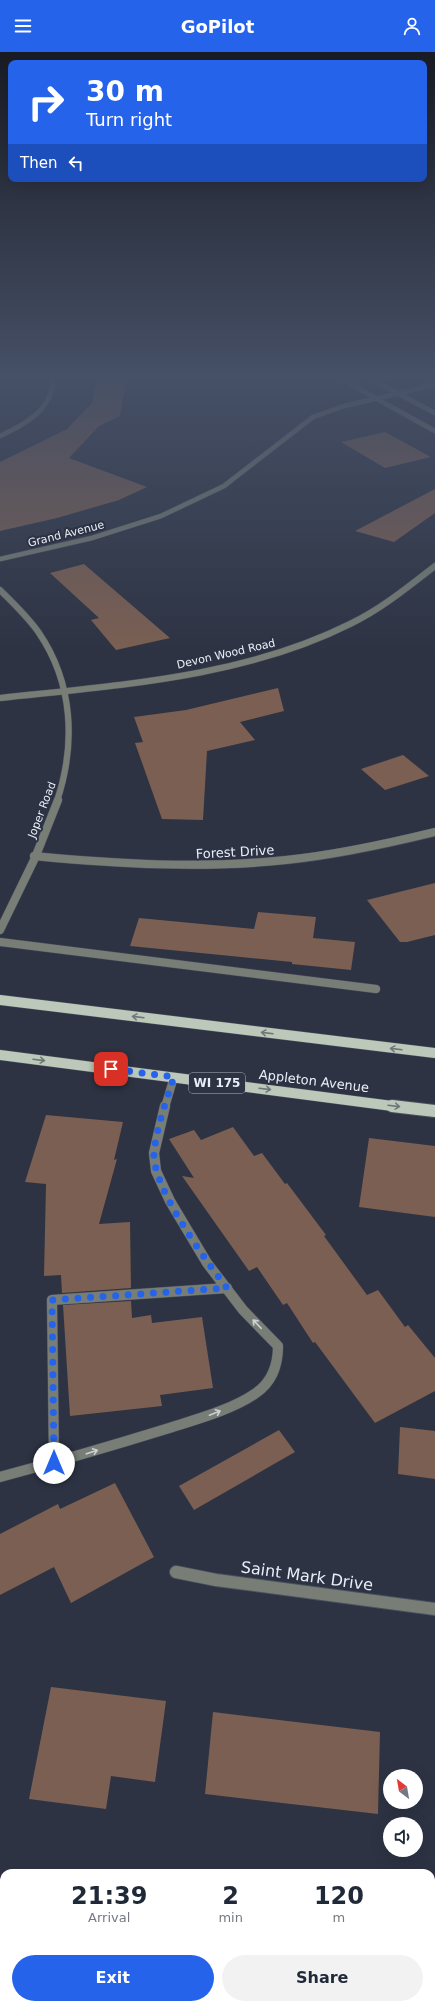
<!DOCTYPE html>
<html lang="en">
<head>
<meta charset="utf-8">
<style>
  body { margin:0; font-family:"DejaVu Sans",sans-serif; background:#f2f2f3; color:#1f2937; height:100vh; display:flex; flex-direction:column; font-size:15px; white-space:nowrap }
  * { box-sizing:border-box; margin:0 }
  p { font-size:13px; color:#747a83 }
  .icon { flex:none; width:22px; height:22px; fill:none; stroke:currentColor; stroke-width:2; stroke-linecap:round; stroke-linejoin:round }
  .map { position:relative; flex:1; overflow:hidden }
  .details { position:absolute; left:0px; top:1817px; width:435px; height:140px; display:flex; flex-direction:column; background:#fff; border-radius:12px 12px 0 0; box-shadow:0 4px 16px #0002 }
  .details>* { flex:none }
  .hud { position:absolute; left:8px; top:8px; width:419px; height:122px; border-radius:8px; box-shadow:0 4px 16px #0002; background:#2563eb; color:#fff; overflow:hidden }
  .needle { width:26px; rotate:329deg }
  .buttons { position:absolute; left:383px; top:1717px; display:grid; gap:8px }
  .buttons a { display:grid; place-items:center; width:40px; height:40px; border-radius:50%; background:#fff; box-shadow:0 4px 16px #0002; font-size:20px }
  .pin { position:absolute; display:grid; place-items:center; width:34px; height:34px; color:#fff; margin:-17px; border-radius:8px; box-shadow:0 2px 6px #0006 }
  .me { position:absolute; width:44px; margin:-22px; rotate:0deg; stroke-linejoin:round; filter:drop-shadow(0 0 3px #0008) }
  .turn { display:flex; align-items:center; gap:14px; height:84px; padding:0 12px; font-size:18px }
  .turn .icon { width:52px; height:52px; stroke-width:2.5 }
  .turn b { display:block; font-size:28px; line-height:34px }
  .then { display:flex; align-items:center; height:38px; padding:0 12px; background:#0003; gap:8px; font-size:15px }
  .eta { display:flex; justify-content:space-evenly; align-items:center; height:68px; text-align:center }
  .eta b { font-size:24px; font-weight:700; line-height:28px }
  .cta { display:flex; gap:8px; margin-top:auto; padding:8px 12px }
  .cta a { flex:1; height:46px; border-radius:24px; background:#2563eb; color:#fff; font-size:16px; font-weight:700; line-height:46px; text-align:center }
  .cta a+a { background:#f2f2f3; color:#1f2937 }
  header { display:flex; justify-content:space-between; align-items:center; height:52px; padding:0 12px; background:#2563eb; color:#fff; font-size:18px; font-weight:700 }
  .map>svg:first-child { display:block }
  .building { fill:#7b5f52 }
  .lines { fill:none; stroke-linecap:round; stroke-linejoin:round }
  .lane-casing { stroke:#4b5160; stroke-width:9 }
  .street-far4-casing { stroke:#4b5160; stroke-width:5.5 }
  .street-far3-casing { stroke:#4b5160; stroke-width:7 }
  .street-far2-casing { stroke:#4b5160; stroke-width:9 }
  .street-far1-casing { stroke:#4b5160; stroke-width:11 }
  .street-casing { stroke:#4b5160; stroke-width:14 }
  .primary-far1-casing { stroke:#4b5160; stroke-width:11 }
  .primary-casing { stroke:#4b5160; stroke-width:14 }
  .lane { stroke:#787e76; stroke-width:8 }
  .street-far4 { stroke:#787e76; stroke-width:4.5 }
  .street-far3 { stroke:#787e76; stroke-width:6 }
  .street-far2 { stroke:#787e76; stroke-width:8 }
  .street-far1 { stroke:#787e76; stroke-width:10 }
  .street { stroke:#787e76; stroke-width:12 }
  .primary-far1 { stroke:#bcc8b9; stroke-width:10 }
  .primary { stroke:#bcc8b9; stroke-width:12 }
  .oneway { stroke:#6d7678 }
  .oneway2 { stroke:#cdd1d7 }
  .route { stroke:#2563eb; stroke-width:7; stroke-dasharray:0 12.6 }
  .labels { text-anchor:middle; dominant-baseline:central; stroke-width:4; stroke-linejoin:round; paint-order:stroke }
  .far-street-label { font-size:11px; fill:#e9edf7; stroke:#2d3343 }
  .shield { fill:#2d3343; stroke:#b1b5c1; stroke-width:1 }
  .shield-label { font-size:12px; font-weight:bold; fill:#e9edf7 }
  .street-label { font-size:13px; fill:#e9edf7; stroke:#2d3343 }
  .near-street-label { font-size:16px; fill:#e9edf7; stroke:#2d3343 }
</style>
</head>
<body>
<header><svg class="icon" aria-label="menu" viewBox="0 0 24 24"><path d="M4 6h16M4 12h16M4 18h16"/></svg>GoPilot<svg class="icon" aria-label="person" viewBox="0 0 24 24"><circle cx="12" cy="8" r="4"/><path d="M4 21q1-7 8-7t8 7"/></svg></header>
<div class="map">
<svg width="435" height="1957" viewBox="0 0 435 1957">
  <rect width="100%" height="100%" fill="#2d3343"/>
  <path class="building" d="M97 327H126L120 364 99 374 69 406 147 435 119 448 57 466 0 479V410L67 377 92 351Z
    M385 380 431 405 385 416 341 390Z
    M435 437V461L394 490 355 479Z
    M84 512 170 586 116 598 91 568 99 566 50 521Z
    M278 636 284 659 240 670 255 688 207 699 203 768 162 767 135 691 143 690 134 665 186 658Z
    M403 703 429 724 385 738 361 717Z
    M435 831V883L407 890H400L367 848Z
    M258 860 316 865 313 886 355 890 351 918 292 912V910L130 894 139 866 254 877Z
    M46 1063 123 1070 114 1108 117 1107 99 1172 130 1170 131 1236 62 1241 61 1223 44 1224 46 1132 25 1130Z
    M233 1075 254 1104 262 1101 285 1132 287 1131 326 1183 324 1184 367 1243 378 1238 405 1275 408 1273 435 1306V1339L375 1371 315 1290 313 1291 287 1251 283 1253 257 1215 249 1219 182 1124 194 1126 169 1087 194 1078 201 1088Z
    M369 1086 435 1094V1165L359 1155Z
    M131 1249 132 1266 151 1263 152 1271 202 1265 213 1336 160 1343 162 1354 70 1364 63 1253Z
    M400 1375 435 1379V1427L398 1422Z
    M279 1378 295 1400 194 1458 179 1434Z
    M115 1431 154 1505 71 1551 54 1515 0 1543V1482L58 1452 60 1457Z
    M51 1635 166 1649 155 1730 111 1724 106 1757 29 1747Z
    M213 1660 380 1680 378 1762 205 1742Z"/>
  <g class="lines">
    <defs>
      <path id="lane" d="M0 890 376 937"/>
      <path id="street-far4" d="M341 327 435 379
        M371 327 435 361
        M0 384C26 372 52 358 53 327
        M0 507 92 486 161 464 224 434 313 365 344 354 435 333"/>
      <path id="street-far3" d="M0 538C14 552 28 565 39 581 73 631 76 692 57 749
        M0 646C118 633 242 626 350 572 381 557 408 535 435 514"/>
      <path id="street-far2" d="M34 804C118 812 202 817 286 808 336 803 386 792 435 780
        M0 878 35 806 58 748
        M165 1055 174 1025"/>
      <path id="street-far1" d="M54 1411 52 1248 227 1236
        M0 1425C56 1410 111 1394 166 1377 194 1368 232 1358 256 1341 272 1330 278 1313 278 1294L243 1258 207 1211 170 1149 156 1119 154 1101 165 1054"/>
      <path id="street" d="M176 1520 216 1528 435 1557"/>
      <path id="primary-far1" d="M0 948 435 1001
        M0 1003 400 1055"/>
      <path id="primary" d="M392 1054 435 1059"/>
    </defs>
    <use href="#lane" class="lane-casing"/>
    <use href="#street-far4" class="street-far4-casing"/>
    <use href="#street-far3" class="street-far3-casing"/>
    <use href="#street-far2" class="street-far2-casing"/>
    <use href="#street-far1" class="street-far1-casing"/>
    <use href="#street" class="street-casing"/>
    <use href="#primary-far1" class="primary-far1-casing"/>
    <use href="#primary" class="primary-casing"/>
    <use href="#lane" class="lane"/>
    <use href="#street-far4" class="street-far4"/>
    <use href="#street-far3" class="street-far3"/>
    <use href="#street-far2" class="street-far2"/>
    <use href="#street-far1" class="street-far1"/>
    <use href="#street" class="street"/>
    <use href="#primary-far1" class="primary-far1"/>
    <use href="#primary" class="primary"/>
  </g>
  <defs><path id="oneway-shaft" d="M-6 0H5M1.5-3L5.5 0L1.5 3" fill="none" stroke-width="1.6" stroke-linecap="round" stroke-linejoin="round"/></defs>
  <g class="oneway">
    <use href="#oneway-shaft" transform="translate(138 965) rotate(-173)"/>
    <use href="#oneway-shaft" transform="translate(267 981) rotate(-173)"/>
    <use href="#oneway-shaft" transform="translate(396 997) rotate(-173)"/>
    <use href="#oneway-shaft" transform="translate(39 1008) rotate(7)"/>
    <use href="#oneway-shaft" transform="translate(265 1037) rotate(7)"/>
    <use href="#oneway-shaft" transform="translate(394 1054) rotate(7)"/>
  </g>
  <g class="oneway2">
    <use href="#oneway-shaft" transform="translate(257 1272) rotate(-134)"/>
    <use href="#oneway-shaft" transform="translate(215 1361) rotate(-22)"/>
    <use href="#oneway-shaft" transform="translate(92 1400) rotate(-18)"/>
  </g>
  <linearGradient id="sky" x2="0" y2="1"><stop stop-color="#191c25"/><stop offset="0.54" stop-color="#465066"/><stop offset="1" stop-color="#465066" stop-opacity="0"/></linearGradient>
  <rect width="435" height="601" fill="url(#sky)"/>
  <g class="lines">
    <path class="route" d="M54 1411 52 1248 227 1236C206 1209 151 1134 154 1100 157 1074 166 1049 174 1025L111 1017"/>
  </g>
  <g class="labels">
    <g class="far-street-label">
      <text transform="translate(66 482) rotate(-14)">Grand Avenue</text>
      <text transform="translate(226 602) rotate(-13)">Devon Wood Road</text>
      <text transform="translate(42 758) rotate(-69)">Joper Road</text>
    </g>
    <rect class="shield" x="189" y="1021" width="56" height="20" rx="3"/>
    <g class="shield-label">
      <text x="217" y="1031">WI 175</text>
    </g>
    <g class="street-label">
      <text transform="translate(235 800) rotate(-3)">Forest Drive</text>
      <text transform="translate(314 1029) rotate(7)">Appleton Avenue</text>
    </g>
    <g class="near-street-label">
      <text transform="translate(307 1524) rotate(8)">Saint Mark Drive</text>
    </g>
  </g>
</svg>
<div class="buttons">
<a><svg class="needle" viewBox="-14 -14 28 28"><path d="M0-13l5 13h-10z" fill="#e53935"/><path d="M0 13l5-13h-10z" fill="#747a83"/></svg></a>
<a><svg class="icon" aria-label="sound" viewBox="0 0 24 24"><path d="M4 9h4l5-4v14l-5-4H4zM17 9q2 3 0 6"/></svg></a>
</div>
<div class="pin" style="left:111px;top:1017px;background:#d93025"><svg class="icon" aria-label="arrive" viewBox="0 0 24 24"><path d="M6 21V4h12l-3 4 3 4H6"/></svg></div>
<svg class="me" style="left:54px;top:1411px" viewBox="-20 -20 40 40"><circle r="19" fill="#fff"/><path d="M0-13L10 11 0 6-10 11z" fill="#2563eb"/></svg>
<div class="hud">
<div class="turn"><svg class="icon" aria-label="right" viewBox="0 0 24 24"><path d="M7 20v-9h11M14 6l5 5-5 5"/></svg><div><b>30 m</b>Turn right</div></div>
<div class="then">Then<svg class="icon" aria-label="left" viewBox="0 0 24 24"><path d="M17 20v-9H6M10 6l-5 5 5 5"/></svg></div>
</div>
<section class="details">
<div class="eta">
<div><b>21:39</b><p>Arrival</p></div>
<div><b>2</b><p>min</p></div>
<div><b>120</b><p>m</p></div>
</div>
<div class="cta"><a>Exit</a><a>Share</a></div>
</section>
</div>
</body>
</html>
